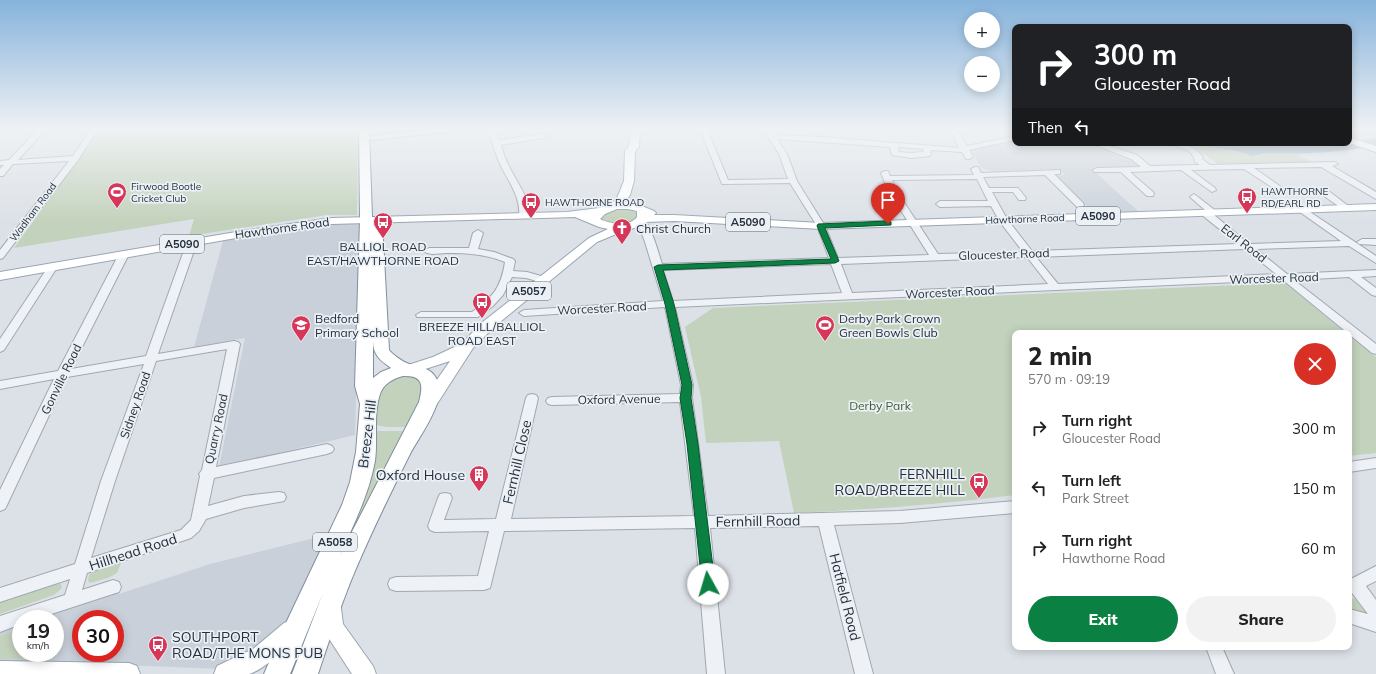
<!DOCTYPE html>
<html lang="en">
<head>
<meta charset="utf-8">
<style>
  body { margin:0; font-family:Mulish,sans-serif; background:#f2f2f2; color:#222; height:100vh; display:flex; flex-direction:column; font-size:15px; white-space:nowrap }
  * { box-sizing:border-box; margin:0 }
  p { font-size:13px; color:#767676 }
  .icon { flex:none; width:22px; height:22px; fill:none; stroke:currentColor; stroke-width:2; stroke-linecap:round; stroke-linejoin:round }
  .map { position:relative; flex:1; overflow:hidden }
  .drawer { position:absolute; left:1012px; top:330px; width:340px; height:320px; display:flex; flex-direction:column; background:#fff; border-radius:8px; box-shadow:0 2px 10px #0003 }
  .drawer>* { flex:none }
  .banner { position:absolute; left:1012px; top:24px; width:340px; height:122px; border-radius:8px; box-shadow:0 2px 10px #0003; background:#202124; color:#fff; overflow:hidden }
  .buttons { position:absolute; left:964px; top:12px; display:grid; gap:8px }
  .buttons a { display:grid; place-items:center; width:36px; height:36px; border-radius:50%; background:#fff; box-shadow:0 2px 10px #0003; font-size:20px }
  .speed { position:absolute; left:12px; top:610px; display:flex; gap:8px; font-size:20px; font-weight:700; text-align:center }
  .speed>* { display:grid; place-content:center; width:52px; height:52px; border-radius:50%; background:#fff; box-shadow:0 2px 10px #0003; line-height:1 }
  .speed small { font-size:10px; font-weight:400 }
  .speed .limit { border:6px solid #d22; background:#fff; color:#111 }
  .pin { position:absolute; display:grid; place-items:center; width:34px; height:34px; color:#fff; margin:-41px -17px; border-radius:50% 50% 50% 0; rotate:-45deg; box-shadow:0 0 4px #0007 }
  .pin .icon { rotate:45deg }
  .me { position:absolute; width:44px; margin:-22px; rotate:354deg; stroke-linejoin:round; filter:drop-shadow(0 0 3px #0008) }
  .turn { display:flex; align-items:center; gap:14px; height:84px; padding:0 16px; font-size:18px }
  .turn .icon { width:52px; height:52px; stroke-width:2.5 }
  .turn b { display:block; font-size:28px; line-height:34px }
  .then { display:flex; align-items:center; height:38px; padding:0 16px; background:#0003; gap:8px; font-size:15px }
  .round { display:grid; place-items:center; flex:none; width:42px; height:42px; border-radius:21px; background:#f2f2f2 }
  .head { display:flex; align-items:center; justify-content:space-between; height:68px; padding:0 16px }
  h1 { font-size:24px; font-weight:800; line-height:30px }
  .button { display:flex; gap:8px; margin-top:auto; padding:8px 16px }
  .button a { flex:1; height:46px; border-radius:24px; background:#0b8043; color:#fff; font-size:16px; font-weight:800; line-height:46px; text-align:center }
  .button a+a { background:#f2f2f2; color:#222 }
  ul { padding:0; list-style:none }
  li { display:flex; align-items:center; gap:12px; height:60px; padding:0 16px }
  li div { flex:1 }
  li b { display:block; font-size:15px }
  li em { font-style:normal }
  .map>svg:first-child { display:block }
  .built { fill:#c9d0d9; fill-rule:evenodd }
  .green { fill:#c3d2bc }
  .water { fill:#93b1ca }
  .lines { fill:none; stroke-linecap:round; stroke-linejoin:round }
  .minor-casing { stroke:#a1a8b1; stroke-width:2 }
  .major-casing { stroke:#9aa6b3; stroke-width:2 }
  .highway-casing { stroke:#828f9f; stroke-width:2 }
  .minor { fill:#eef1f5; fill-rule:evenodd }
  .major { fill:#fff; fill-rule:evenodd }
  .highway { fill:#fff; fill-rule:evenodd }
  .route { fill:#0b8043; stroke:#07532c }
  .labels { text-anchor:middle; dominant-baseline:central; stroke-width:3.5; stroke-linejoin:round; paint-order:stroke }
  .far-poi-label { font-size:10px; fill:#252f3e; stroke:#ebf0f5; text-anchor:start }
  .far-street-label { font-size:10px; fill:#252f3e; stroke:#ebf0f5 }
  .shield { fill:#ebf0f5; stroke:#606975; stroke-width:1 }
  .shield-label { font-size:11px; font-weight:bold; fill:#252f3e }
  .street-label { font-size:12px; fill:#252f3e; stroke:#ebf0f5 }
  .poi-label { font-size:12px; fill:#252f3e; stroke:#ebf0f5; text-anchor:start }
  .park-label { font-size:12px; fill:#3b5b31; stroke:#ebf0f5 }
  .near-street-label { font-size:14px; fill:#252f3e; stroke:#ebf0f5 }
  .near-poi-label { font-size:14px; fill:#252f3e; stroke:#ebf0f5; text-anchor:end }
</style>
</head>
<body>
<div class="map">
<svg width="1376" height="674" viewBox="0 0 1376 674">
  <rect width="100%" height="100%" fill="#dce1e7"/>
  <path class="built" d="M380 129H431L380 135Z
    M1349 129H1376V134L1354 138 1349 136Z
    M1015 140V143H1084L1134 162 1140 167 1092 169 1139 212 1094 213 1055 176 1065 175 1059 169 993 171 981 168 971 149Z
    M354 222 361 224 355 435 219 467 245 338 194 347 223 241 303 227Z
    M331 534 291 620 277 639 220 669 124 665H0V631L21 624V653H55V619H37L118 592 119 594 210 564ZM81 619H115V653H81Z"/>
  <path class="green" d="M100 129H358L357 215H327L189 236 194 219 14 248Z
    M1191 144 1257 156 1266 153 1297 154 1311 162 1218 164Z
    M622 208 638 212 639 217C624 226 616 225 602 220L601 218 605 213Z
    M1285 283 1346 333H1015V495C942 504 868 510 794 513L779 441 706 443 701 397 685 327 713 308Z
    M1349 335 1376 357V453L1349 456Z
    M410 374 424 383 417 410 406 427H387L376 425C376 392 374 382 410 374Z
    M377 431H405L344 545 374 464Z
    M121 563 117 573 108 578 90 583 88 581 89 575 92 572Z
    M56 583 61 584 62 588 54 595 0 614V601Z
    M1354 598 1370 617 1349 611V600Z
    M21 629V653H52L51 658 0 659V636Z"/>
  <path class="water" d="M1376 137V146C1339 152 1303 155 1266 153L1253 156 1236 151 1182 143H1226L1265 146H1301L1349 143Z"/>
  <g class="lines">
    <defs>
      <path id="minor" d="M38 129H46L18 160 73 156 91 129H98L78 160 3 258 0 259V250L69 161 13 164 3 176H0V169L4 165H0V161L9 160Z
        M438 129H459L455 131 372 140 368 138 372 136Z
        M487 129H494L499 140 544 134 548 136 544 138 501 145C503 153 506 161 510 168 516 182 534 202 526 218H520L519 216C521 197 508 181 500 164 495 153 492 141 487 129Z
        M700 129H707L728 180 788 179 779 154 769 138 760 129H767L774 135 822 137 959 148 950 129H956L967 146 1015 136V140L969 150 973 157 969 159H966L962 152 931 150 930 156 911 158 892 155 890 147 777 139 787 154 797 181 825 226 838 258 929 255 888 190 881 173 885 171H888L890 176 974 175 971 169 975 167H978L981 173 1060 170V174H1054L1083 203 1084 205 1083 207H1077L1045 175 983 177 989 188H1018L1026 198 1025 200H1019L1013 192H992L1007 219 1032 251 1238 244 1202 215 1201 213 1205 210 1190 197 1194 194 1216 211 1217 213 1214 215 1249 244 1341 241 1297 210 1301 207 1304 208 1376 256V263L1349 246 1256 249 1287 274 1376 270V276L1361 277 1376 288V296L1372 295 1349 277 1294 280 1376 344V354L1372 353 1283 280 675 307 693 385 692 398 708 516 900 511 1015 501V513L900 523 834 525 873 674H855L819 526 710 528 725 674H707L695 528 504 531 490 588 484 590 396 591 390 589 388 584 390 579 396 577 478 576 489 531 435 532 430 530 428 526 438 498 440 494 445 493 450 494 452 498 444 520 496 519 526 398 528 395 532 394 536 395 538 398 511 519 694 516 680 402 552 405 548 404 546 401 548 398 552 397 680 394 681 385 665 307 524 316 519 313 524 310 663 301 645 242 637 221 641 218C650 220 659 255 662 264L829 258 817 226 790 183 722 184ZM898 147 924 149 923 152 911 153 899 152ZM977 179 988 201H940L936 204 940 207 991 206 1000 222 1023 252 938 254 896 190 892 180ZM1245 249 1276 274 1058 284 1036 257ZM1027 257 1048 284 852 293 841 264ZM831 264 842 293 673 301 663 270Z
        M977 129H985L986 130 982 132Z
        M1090 143H1101L1137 155 1150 166 1200 165 1195 162C1192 146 1181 151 1170 143 1185 143 1194 146 1203 157L1202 159 1210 165 1334 162 1338 164 1332 166 1376 192V199L1321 167 1254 168 1284 189 1285 191 1281 193 1244 169 1191 170 1215 188 1216 190 1212 192 1181 170 1130 172 1153 192 1154 194 1153 196H1147L1121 172H1094L1093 170 1097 168 1141 167 1131 159Z
        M1324 192H1330L1351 208 1347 211 1344 210 1324 196 1323 194Z
        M478 230 483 233 478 249 494 252 513 259 515 261 513 271 527 272 548 278 549 280 548 282 544 283 526 278 512 277 503 295 493 306 478 317H417L416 315 421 312H472C493 297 501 288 505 262 486 254 466 253 446 253 439 253 429 256 424 251L429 248H469L473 233Z
        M192 239 197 242 158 354 234 341 238 342 240 344 216 467 327 444 332 446 334 449 332 452 327 454 214 478 208 506 244 496 279 492 284 493 286 497 284 501 279 502 244 508 206 519 199 531 191 538 87 573 82 590 113 580 119 582 121 587 119 592 36 619H21V624L0 632V616L65 595 70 579 0 602V588L75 564 101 481 144 364 67 377 7 505 5 509 0 511V490L54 379 0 389V381L58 371 119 254 124 251 129 254 71 369 146 356 187 242ZM227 349 202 470 199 474 200 476 191 520 181 530 91 558 115 481 156 361Z
        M1362 239H1376V245L1359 244 1357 242Z
        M53 263 58 266 4 350 0 352V339L50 264Z
        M1376 458V468L1349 472V462Z
        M1376 566V581L1366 586 1376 600V632L1349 623V609L1368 614 1352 593 1349 594V580Z
        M1206 647H1222L1234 674H1216Z"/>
      <path id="major" d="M631 129H640L639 147 635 152 634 181 630 195 625 202 637 204 654 211 656 213 654 215H674L821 223 1376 204V210L821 229 674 221 645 222 639 227 626 230 597 242 494 327 473 348 435 407 429 408 423 407 421 403 450 361 410 374 405 372 403 369 405 366 433 357 461 344 484 321 589 238 608 229 599 227 575 217 332 224 236 238 0 280V272L236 232 332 218 567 212 599 208 611 204 617 198 624 181 625 151 629 146ZM617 209H628L637 211V217C630 227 609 224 600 219L605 214Z
        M1349 137 1376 146V152L1349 143Z
        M331 599 338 601 341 608 343 624 373 666 376 674H352L326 634C321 624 319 612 324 601Z
        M291 620 298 623 301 630C296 642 262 671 249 674 238 674 225 674 214 674L217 666 253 649 284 623Z
        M0 661 129 663 137 666 140 674H0Z"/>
      <path id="highway" d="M359 129H369L372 217H381L382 220 389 350C393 355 403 362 409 364 421 368 432 367 438 382 446 401 419 437 410 454 389 496 368 539 350 583 338 613 328 644 318 674H292L323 593 290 674H264L286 623 342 505 350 482 356 452 360 404 355 386 360 219ZM373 341C373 355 380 360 391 368L381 372 373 378ZM403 376C424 375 423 386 419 402L340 555C354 524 369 494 375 461 378 439 373 415 380 394 383 384 394 378 403 376Z"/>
    </defs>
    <use href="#minor" class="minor-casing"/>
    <use href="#major" class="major-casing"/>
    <use href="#highway" class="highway-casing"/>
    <use href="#minor" class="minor"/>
    <use href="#major" class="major"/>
    <use href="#highway" class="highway"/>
  </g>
  <linearGradient id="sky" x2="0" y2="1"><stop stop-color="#86b3dc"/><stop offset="0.58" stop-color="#eff2f4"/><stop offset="1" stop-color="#eff2f4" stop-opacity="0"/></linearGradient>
  <rect width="1376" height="223" fill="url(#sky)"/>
  <path class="route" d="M888 221 891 222V225L825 228 839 261 835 263 663 270 674 304 692 385 691 398 698 444 715 584 713 588 708 590 704 588 702 584 687 444 680 398 682 385 665 304 654 267 658 265 831 259 817 226 818 224Z"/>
  <defs>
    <symbol id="stadium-pin" viewBox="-11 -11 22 30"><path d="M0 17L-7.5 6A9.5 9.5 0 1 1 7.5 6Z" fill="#d73658" stroke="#ebf0f5"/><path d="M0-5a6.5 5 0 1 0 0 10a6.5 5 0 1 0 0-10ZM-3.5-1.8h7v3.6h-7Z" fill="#fff"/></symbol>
    <symbol id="bus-pin" viewBox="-11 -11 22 30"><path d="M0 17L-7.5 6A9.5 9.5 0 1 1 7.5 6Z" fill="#d73658" stroke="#ebf0f5"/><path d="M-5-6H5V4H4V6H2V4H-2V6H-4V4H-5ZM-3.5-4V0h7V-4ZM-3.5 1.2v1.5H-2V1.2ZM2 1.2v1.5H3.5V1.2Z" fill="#fff"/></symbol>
    <symbol id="church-pin" viewBox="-11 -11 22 30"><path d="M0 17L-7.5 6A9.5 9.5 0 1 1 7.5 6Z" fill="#d73658" stroke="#ebf0f5"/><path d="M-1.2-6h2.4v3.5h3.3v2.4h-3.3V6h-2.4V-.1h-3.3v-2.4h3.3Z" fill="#fff"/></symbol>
    <symbol id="school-pin" viewBox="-11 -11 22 30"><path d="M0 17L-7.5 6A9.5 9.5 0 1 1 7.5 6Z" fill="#d73658" stroke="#ebf0f5"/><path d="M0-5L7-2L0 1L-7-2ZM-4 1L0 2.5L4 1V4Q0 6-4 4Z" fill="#fff"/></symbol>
    <symbol id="building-pin" viewBox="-11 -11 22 30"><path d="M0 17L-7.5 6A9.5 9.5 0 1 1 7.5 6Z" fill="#d73658" stroke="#ebf0f5"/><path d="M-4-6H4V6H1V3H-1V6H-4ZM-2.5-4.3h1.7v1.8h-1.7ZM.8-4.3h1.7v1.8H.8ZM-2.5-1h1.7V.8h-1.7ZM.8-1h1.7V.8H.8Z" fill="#fff"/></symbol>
  </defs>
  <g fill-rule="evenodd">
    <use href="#stadium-pin" x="106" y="181" width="22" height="30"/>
    <use href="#bus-pin" x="1236" y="186" width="22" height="30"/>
    <use href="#bus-pin" x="520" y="191" width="22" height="30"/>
    <use href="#bus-pin" x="372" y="211" width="22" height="30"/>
    <use href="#church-pin" x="611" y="217" width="22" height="30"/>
    <use href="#bus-pin" x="471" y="291" width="22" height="30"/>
    <use href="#school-pin" x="290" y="314" width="22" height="30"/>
    <use href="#stadium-pin" x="814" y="314" width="22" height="30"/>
    <use href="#building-pin" x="468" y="464" width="22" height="30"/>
    <use href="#bus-pin" x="968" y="471" width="22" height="30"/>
    <use href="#bus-pin" x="147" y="634" width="22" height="30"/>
  </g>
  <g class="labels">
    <g class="far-poi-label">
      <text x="131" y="186">Firwood Bootle<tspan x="131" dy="12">Cricket Club</tspan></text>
      <text x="1261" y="191">HAWTHORNE<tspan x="1261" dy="12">RD/EARL RD</tspan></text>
      <text x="545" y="202">HAWTHORNE ROAD</text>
    </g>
    <g class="far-street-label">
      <text transform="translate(33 212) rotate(-53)">Wadham Road</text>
      <text transform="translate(1025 219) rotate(-2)">Hawthorne Road</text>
    </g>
    <g class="shield">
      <rect x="1076" y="207" width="44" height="18" rx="3"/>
      <rect x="726" y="213" width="44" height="18" rx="3"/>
      <rect x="160" y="235" width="44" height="18" rx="3"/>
      <rect x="507" y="282" width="44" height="18" rx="3"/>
      <rect x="313" y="533" width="44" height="18" rx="3"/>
    </g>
    <g class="shield-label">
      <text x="1098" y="216">A5090</text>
      <text x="748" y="222">A5090</text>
      <text x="182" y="244">A5090</text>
      <text x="529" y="291">A5057</text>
      <text x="335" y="542">A5058</text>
    </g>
    <g class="street-label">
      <text transform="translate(282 228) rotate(-8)">Hawthorne Road</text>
      <text transform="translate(1244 243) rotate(38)">Earl Road</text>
      <text transform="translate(1004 254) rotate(-2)">Gloucester Road</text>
      <text transform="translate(1274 278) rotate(-2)">Worcester Road</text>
      <text transform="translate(950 292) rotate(-3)">Worcester Road</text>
      <text transform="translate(602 308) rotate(-3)">Worcester Road</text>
      <text transform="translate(61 379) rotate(-64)">Gonville Road</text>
      <text transform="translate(619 399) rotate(-1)">Oxford Avenue</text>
      <text transform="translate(135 405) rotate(-71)">Sidney Road</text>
      <text transform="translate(216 429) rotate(-78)">Quarry Road</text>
    </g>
    <g class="poi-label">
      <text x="636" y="228">Christ Church</text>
      <text x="383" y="246" text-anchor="middle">BALLIOL ROAD<tspan x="383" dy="14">EAST/HAWTHORNE ROAD</tspan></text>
      <text x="315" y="318">Bedford<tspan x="315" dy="14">Primary School</tspan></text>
      <text x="839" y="318">Derby Park Crown<tspan x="839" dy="14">Green Bowls Club</tspan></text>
      <text x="482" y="326" text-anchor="middle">BREEZE HILL/BALLIOL<tspan x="482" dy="14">ROAD EAST</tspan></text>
    </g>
    <g class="park-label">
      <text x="880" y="405">Derby Park</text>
    </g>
    <g class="near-street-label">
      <text transform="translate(367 434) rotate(-83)">Breeze Hill</text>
      <text transform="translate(517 462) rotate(-77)">Fernhill Close</text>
      <text transform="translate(758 521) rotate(-1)">Fernhill Road</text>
      <text transform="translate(133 552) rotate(-18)">Hillhead Road</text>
      <text transform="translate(845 597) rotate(76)">Hatfield Road</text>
    </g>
    <g class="near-poi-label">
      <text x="965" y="474">FERNHILL<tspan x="965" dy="16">ROAD/BREEZE HILL</tspan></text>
      <text x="465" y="475">Oxford House</text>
      <text x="172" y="637" text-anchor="start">SOUTHPORT<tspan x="172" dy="16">ROAD/THE MONS PUB</tspan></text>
    </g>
  </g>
</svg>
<div class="buttons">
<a>+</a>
<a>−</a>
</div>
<div class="speed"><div>19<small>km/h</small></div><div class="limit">30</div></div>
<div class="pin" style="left:888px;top:224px;background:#d93025"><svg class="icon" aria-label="arrive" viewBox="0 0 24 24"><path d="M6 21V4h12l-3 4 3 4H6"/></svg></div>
<svg class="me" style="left:708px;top:584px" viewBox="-20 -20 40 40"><circle r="19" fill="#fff"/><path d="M0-13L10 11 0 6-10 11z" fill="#0b8043"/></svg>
<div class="banner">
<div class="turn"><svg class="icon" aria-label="right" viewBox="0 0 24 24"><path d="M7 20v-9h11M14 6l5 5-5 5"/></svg><div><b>300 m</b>Gloucester Road</div></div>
<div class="then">Then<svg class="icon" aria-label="left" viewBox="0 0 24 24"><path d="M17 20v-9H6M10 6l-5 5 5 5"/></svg></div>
</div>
<section class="drawer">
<div class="head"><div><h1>2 min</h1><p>570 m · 09:19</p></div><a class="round" style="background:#d93025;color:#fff"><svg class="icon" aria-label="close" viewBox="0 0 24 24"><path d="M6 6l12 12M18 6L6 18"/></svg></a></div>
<ul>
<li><svg class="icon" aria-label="right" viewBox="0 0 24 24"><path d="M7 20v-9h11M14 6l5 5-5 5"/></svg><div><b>Turn right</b><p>Gloucester Road</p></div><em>300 m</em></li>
<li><svg class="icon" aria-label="left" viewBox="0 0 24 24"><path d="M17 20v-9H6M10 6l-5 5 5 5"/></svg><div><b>Turn left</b><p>Park Street</p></div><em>150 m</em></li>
<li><svg class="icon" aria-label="right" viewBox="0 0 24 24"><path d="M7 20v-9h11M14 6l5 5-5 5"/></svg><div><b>Turn right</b><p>Hawthorne Road</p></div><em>60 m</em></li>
</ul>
<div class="button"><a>Exit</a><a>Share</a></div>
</section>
</div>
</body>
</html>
